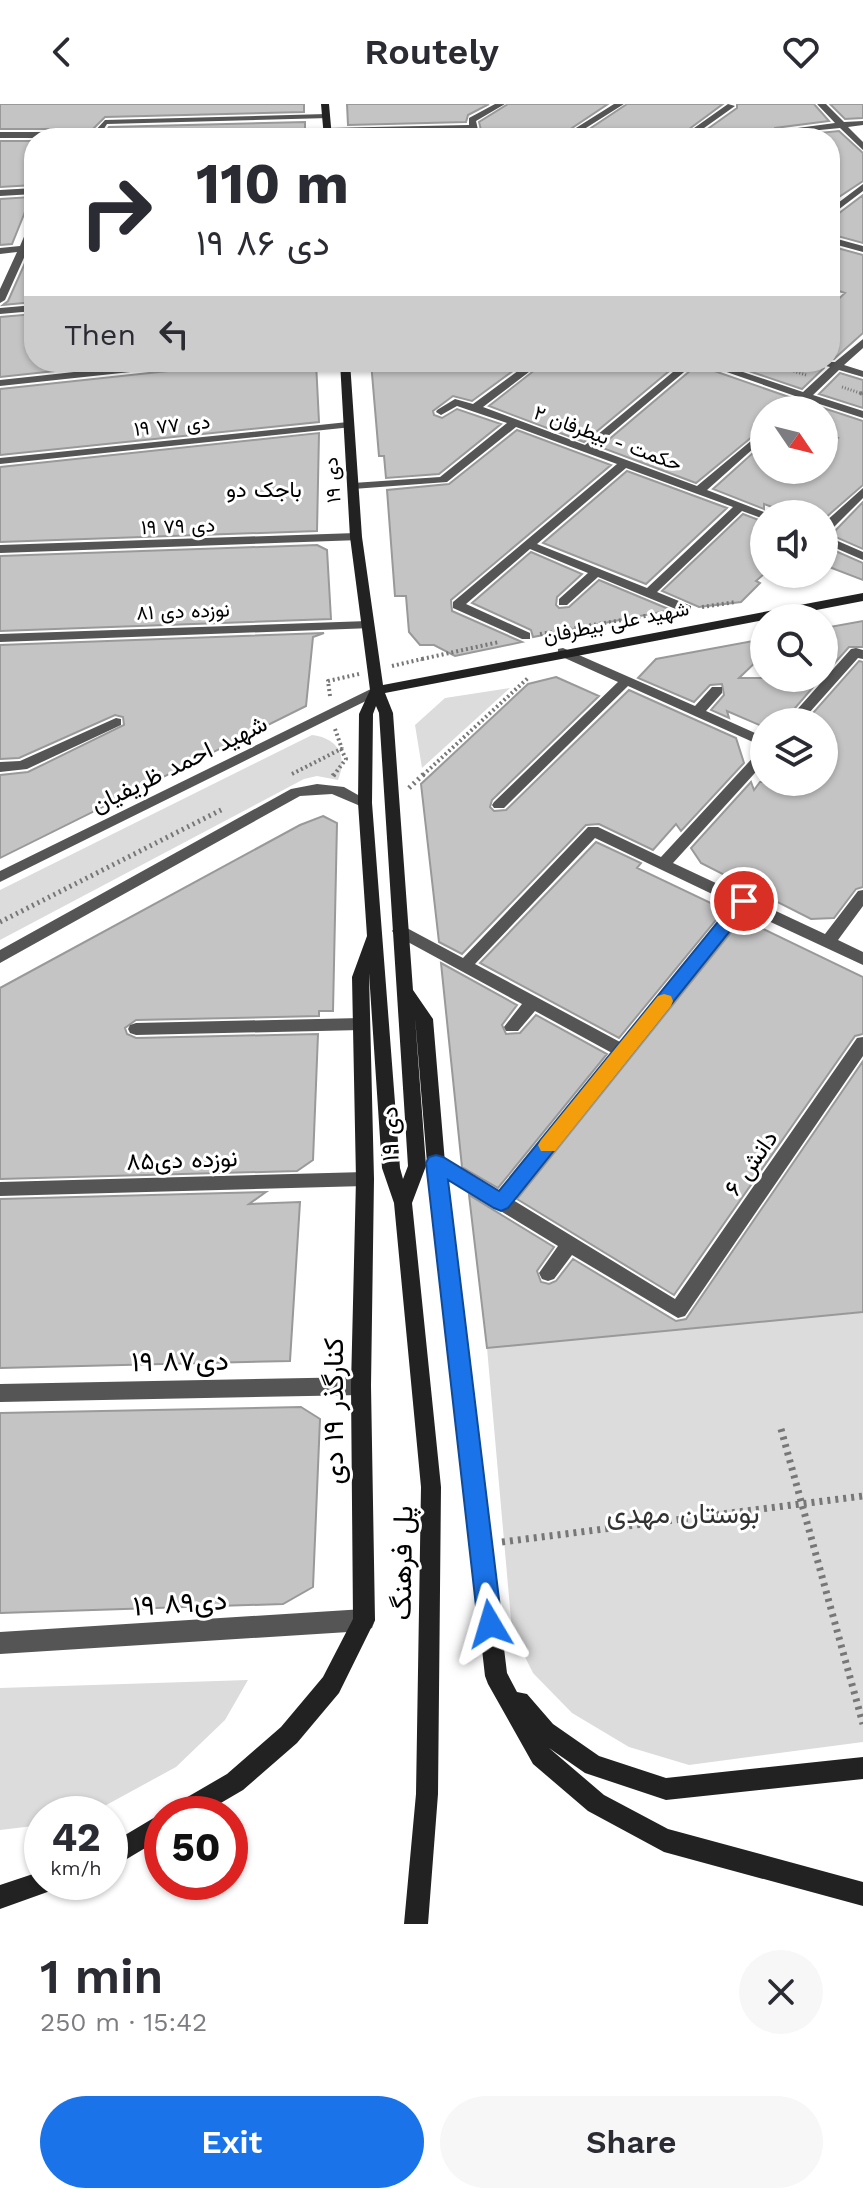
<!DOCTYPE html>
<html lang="en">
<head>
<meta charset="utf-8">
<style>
  body { margin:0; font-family:"Work Sans",Vazirmatn,sans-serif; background:#f7f7f7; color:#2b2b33; height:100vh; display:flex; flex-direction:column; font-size:30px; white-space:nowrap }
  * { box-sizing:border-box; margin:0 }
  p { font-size:26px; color:#7c7c81 }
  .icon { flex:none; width:44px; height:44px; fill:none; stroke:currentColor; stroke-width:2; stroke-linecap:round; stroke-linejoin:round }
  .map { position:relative; height:1820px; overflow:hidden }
  .panel { display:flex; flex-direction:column; background:#fff; flex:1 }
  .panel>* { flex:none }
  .banner { position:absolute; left:24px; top:24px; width:816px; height:244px; border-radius:32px; box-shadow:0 2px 6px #0004; background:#fff; color:#2b2b33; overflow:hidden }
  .needle { width:52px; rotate:125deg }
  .tools { position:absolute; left:750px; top:292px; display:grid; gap:16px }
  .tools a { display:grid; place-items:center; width:88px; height:88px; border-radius:50%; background:#fff; box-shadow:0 2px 6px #0004; font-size:40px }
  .speed { position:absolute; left:24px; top:1692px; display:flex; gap:16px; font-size:40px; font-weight:700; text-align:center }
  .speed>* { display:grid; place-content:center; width:104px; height:104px; border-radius:50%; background:#fff; box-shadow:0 2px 6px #0004; line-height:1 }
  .speed small { font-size:20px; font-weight:400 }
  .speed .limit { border:12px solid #d22; background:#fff; color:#111 }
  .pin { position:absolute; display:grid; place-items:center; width:68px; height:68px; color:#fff; margin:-34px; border:4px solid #fff; border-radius:50%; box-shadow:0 2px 8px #0007 }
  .me { position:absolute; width:88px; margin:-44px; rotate:353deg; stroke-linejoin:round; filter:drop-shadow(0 0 6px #0008) }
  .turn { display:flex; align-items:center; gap:28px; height:168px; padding:0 40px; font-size:36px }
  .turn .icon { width:104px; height:104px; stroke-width:2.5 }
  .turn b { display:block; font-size:56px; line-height:68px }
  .then { display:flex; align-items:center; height:76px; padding:0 40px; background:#0003; gap:16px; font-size:30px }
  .round { display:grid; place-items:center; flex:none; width:84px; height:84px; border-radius:42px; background:#f7f7f7 }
  .summary { display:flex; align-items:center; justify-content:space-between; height:136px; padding:0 40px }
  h1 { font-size:48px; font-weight:600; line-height:60px }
  .action { display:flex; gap:16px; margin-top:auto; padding:16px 40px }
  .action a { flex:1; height:92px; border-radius:48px; background:#1a73e8; color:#fff; font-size:32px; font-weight:600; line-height:92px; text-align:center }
  .action a+a { background:#f7f7f7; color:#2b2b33 }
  header { display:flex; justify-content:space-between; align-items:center; height:104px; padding:0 40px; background:#fff; font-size:36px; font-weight:600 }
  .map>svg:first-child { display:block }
  .green { fill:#dcdcdc }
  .building { fill:#c4c4c4; stroke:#999; stroke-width:2 }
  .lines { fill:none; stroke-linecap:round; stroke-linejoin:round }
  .path-far3 { stroke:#777; stroke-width:3; stroke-dasharray:1 2; stroke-linecap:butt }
  .path-far2 { stroke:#777; stroke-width:4; stroke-dasharray:2 3; stroke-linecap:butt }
  .path-far1 { stroke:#777; stroke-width:5; stroke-dasharray:2 4; stroke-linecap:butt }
  .path { stroke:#777; stroke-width:7; stroke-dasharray:3 5; stroke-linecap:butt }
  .street { fill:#555; fill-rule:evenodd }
  .secondary { fill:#222; fill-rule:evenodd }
  .route { fill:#1a73e8; stroke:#114b97; stroke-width:2 }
  .slow { fill:#f59e0b }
  .labels { text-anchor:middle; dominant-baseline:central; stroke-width:6; stroke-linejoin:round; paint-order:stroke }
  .far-street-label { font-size:20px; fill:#000; stroke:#fff }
  .far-neighbourhood-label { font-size:22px; fill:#000; stroke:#fff }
  .street-label { font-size:24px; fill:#000; stroke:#fff }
  .near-street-label { font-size:28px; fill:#000; stroke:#fff }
  .near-park-label { font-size:28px; fill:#333; stroke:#fff }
</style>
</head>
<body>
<header><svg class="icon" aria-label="back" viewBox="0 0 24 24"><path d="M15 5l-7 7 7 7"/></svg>Routely<svg class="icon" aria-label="heart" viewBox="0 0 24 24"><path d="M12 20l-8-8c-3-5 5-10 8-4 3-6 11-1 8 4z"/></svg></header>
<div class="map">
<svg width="863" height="1820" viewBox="0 0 863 1820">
  <rect width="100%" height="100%" fill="#fff"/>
  <path class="green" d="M510 584 422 664 415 621 445 594Z
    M312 631C338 634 348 652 338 676L317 672 304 675 0 836V786Z
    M863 1208V1638L689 1661 629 1643 572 1609 533 1569 512 1527 487 1244Z
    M248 1576 225 1616 176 1663 99 1705 81 1710H42V1721L0 1726V1584Z"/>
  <path class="building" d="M0 0H304V8L105 13 93 25H0Z
    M347 0H489L468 11 466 18 348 21Z
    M508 0H608L557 34H483L479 18Z
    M627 0H723L677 34H576Z
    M737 0H814L829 17 775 24 773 29 779 33 839 27 863 49V77L830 99V34H695L737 4Z
    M830 0H863V14L845 15Z
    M305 18V34H102L109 23Z
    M468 29 469 34 349 32Z
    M0 37H34V81L0 83Z
    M863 91V139L830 130V116Z
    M31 93 12 140 0 141V95Z
    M830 142 863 151V229L834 255H830V203L845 189 830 184Z
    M34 149V198L3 201 8 197 29 150Z
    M34 210V258H139L0 273V213Z
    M204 258H227V261L316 258 319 318 0 351V285L196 264Z
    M371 258H525L472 297 453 292 433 307 434 311 442 314 457 305 501 320 439 370 386 374 384 352H379Z
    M545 258H680L584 338 489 302Z
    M722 258H823L824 264 802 285Z
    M697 261 792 294 782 306H764V323L696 379 600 343Z
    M840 269 863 276V304L819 290Z
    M808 299 863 317V381L824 415V410H791L764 400V405L713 385 764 339V366H824V348L838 334 824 330V306H800Z
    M517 326 611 361 451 496 452 507 522 538 455 552 434 541H420L409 528 406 492H395L387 386 449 380Z
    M319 329 317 427 0 438V363Z
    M627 367 727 404 646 480 543 439Z
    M863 398V445L831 431Z
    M743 410 764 418V470L756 477 760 479 741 498 699 503 662 487Z
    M317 441 327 446 331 515 0 527V452Z
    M824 442 863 459V476L824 461Z
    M531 448 582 470 557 493 556 501 559 504 569 503 599 476 671 506 533 533 531 526 472 499Z
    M863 517V543H849L824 571V524Z
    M324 529 313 533 306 602 0 754V671L28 668 124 621 123 613 115 611 19 654 0 655V541Z
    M764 535V550L739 574H821L783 618H764V623L727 607 729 614 711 606 724 591 722 580 710 581 694 598 638 574 656 555Z
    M859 557 863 558V783L856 785 834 814 811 815 701 759 691 744 751 678 754 686 760 678H824V618H805Z
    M556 573 599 592 492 696 490 703 494 707 506 706 629 586 736 634 744 659 681 727 676 720 653 746 599 720 586 721 462 850 439 838 421 680 528 580Z
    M323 712 337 719 333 907H319V912L136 916 125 924 127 930 136 934 318 930 313 1056 297 1067 0 1075V884L300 721Z
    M596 738 641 759 637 764 715 801 721 810 619 934 480 859Z
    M753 820 863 873V930L855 932 674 1191 517 1095 736 822Z
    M441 859 517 901 502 921 506 930 520 929 536 911 607 950 498 1084 462 1063Z
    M863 957V1208L487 1244 469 1091 554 1143 537 1167 541 1178 549 1180 556 1177 573 1155 676 1217 686 1215Z
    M266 1088 249 1100 300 1098 290 1257 0 1264V1095Z
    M301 1303 320 1315 313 1483 283 1500 0 1509V1309Z"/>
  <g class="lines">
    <path class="path-far3" d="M765 258 806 271
      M842 283 863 290"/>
    <path class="path-far2" d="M860 289 863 290
      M702 503 736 498
      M540 530 657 510
      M422 555 499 538
      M392 562 422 555 423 558
      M330 592 328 577 359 570
      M335 625 342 645
      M292 670 341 645 346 655 334 671
      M423 671 528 574"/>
    <path class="path-far1" d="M333 672 335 669
      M409 684 425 669
      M0 818 223 705"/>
    <path class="path" d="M781 1325 863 1620
      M502 1438 863 1392"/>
    <path class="street" d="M495 0H505L476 17 480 34H472L470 26 327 30 323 27 327 24 469 21V14Z
      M614 0H624L570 34H560Z
      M728 0 735 2 690 34H680Z
      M817 0H826L844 18 863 17V21L848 23 863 38V46L840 24 779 30 775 27 835 19Z
      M326 10 329 14 107 20 98 34H0V28H94L105 16Z
      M863 80V87L830 112V105Z
      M34 84V90L0 92V86Z
      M34 118V131L29 141 34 142V146L27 147 5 196 0 199V185L17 148 0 150V144L20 142 29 121Z
      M830 133 863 142V148L830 139Z
      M34 201V207L0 210V204Z
      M863 235V244L844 261 863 267V273L839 266 813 291 863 307V314L807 296 796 306H785L798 293 698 258H713L803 288 830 263 826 262V258H835Z
      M167 258H201L196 261 0 282V276Z
      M530 258H542L483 303 585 341 685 258H696L594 344 697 382 764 326V335L707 386 769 410H764V415L742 407 657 488 691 502V508H683L598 473 567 501H559V495L588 469 530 445 466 500 530 529V535H522L453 504V498L617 360 516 323 447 378 353 385 347 382 353 379 440 373 507 319 457 302 441 311 436 308 437 306 455 295 473 300ZM626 364 733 403 647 484 537 440Z
      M348 318 352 319V323L0 360V354Z
      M863 384V394L828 429 824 430V419Z
      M356 429 362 433 360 436 0 449V441Z
      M824 431 863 448V456L824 439Z
      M368 517 372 518V524L0 538V530Z
      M563 544 695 602 712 583H722V589L706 607 764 633V643L628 582 504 704H494L492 701 494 698 618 578 558 551V545Z
      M856 544 863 546V555L858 554 801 618H786L851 545Z
      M377 582 384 586 382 589 0 778V767Z
      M116 614 121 615V621L27 665 0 668V658L20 657Z
      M764 645V659L673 759 825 830 858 787 863 786V802L838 836 863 848V861L745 806 513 1096 675 1195 857 934 863 933V952L685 1212 678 1214 572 1151 554 1175 548 1177 542 1175 539 1169 558 1142 430 1064 427 1059 430 1054 436 1052 499 1088 612 949 535 907 518 927H506L504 923 522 900 395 831 392 827 395 823H405L463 854 588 723H598L661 753 759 647ZM595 734 733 800 620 938 475 860Z
      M317 680 344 683 372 699 365 704 332 690 300 692 0 859V846L291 685Z
      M361 914 367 916 369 920 367 924 361 926 136 931 130 929 128 925 130 921 136 919Z
      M365 1068 371 1070 374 1075 371 1080 365 1082 0 1092V1078Z
      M361 1273 368 1276 371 1282 368 1288 361 1291 0 1298V1280Z
      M364 1505 372 1508 375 1516 372 1524 364 1527 0 1550V1528Z"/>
    <path class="secondary" d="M321 0H329L332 34H324Z
      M340 258H350L362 433 383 581 863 489V497L385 589 393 609 413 886 433 915 445 1059 507 1569 517 1588 527 1590 553 1620 599 1652 666 1674 863 1653V1675L666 1696 585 1669 549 1644 604 1691 668 1725 863 1778V1802L664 1748 588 1707 533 1660 488 1580 485 1572 427 1059 415 913 426 1062 412 1099 441 1383 438 1690 428 1820H404L416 1690 421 1383 394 1099 382 1064 369 869 374 1075 371 1282 375 1516 339 1589 297 1639 243 1686 202 1710H169L172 1702 227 1670 281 1623 323 1573 353 1515 351 1282 356 1075 352 873 367 832 358 699 359 610 370 586 350 433ZM376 602 379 609 408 1062 403 1075 400 1064 372 699 373 610Z
      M162 1709V1734L110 1765V1740Z
      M42 1767V1778H57L53 1786 0 1805V1781Z"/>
  </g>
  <path class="route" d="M744 791 752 797 750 802 508 1104 501 1107 494 1104 448 1076 502 1520 499 1529 490 1532 482 1529 478 1520 426 1059 429 1053 436 1051 443 1053 499 1087 738 793Z"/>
  <path class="slow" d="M664 890 671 892 673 897 671 902 555 1047H541L538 1041 541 1036 658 892Z"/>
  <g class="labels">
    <g class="far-street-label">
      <text transform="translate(172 321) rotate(-6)">۱۹ دی ۷۷</text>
      <text transform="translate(608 334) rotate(20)">حکمت - بیطرفان ۲</text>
      <text transform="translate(332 376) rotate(-94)">۱۹ دی</text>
      <text transform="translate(178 422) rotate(-2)">۱۹ دی ۷۹</text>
      <text transform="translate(183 507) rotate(-2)">نوزده دی ۸۱</text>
      <text transform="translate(616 518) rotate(-11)">شهید علی بیطرفان</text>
    </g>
    <g class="far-neighbourhood-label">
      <text x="264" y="385">باجک دو</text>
    </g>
    <g class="street-label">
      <text transform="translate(179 660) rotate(-26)">شهید احمد ظریفیان</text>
      <text transform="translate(390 1030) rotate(-91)">۱۹ دی</text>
      <text transform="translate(182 1056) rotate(-2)">نوزده دی۸۵</text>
      <text transform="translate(751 1059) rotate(-55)">۶ دانش</text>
    </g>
    <g class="near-street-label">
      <text transform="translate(180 1257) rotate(-1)">۱۹ دی۸۷</text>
      <text transform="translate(333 1307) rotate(-90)">کنارگذر ۱۹ دی</text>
      <text transform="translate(402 1459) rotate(-89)">پل فرهنگ</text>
      <text transform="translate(180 1499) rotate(-4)">۱۹ دی۸۹</text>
    </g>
    <g class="near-park-label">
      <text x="683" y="1409">بوستان مهدی</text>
    </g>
  </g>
</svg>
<div class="tools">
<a><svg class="needle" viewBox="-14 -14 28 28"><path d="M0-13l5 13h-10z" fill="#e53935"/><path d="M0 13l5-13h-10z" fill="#7c7c81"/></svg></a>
<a><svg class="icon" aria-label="sound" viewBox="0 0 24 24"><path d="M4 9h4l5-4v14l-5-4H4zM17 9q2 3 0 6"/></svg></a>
<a><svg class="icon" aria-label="search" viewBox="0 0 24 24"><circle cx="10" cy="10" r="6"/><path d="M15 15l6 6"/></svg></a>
<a><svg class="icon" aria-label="layers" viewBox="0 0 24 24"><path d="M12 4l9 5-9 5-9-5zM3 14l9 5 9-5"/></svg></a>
</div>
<div class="speed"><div>42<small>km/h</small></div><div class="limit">50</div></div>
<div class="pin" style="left:744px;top:797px;background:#d93025"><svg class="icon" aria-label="arrive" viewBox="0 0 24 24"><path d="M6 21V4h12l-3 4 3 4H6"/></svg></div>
<svg class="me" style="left:490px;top:1520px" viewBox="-20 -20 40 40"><path d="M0-17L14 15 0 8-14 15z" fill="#1a73e8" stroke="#fff" stroke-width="4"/></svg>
<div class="banner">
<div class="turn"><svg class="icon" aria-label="right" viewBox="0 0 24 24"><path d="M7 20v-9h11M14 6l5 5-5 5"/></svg><div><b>110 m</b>۱۹ دی ۸۶</div></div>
<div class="then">Then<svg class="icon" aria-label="left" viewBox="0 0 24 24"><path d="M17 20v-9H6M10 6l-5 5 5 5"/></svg></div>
</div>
</div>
<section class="panel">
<div class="summary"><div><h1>1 min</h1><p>250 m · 15:42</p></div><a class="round"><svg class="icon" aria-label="close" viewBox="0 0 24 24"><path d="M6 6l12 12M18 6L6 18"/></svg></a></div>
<div class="action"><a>Exit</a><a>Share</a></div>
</section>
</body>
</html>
